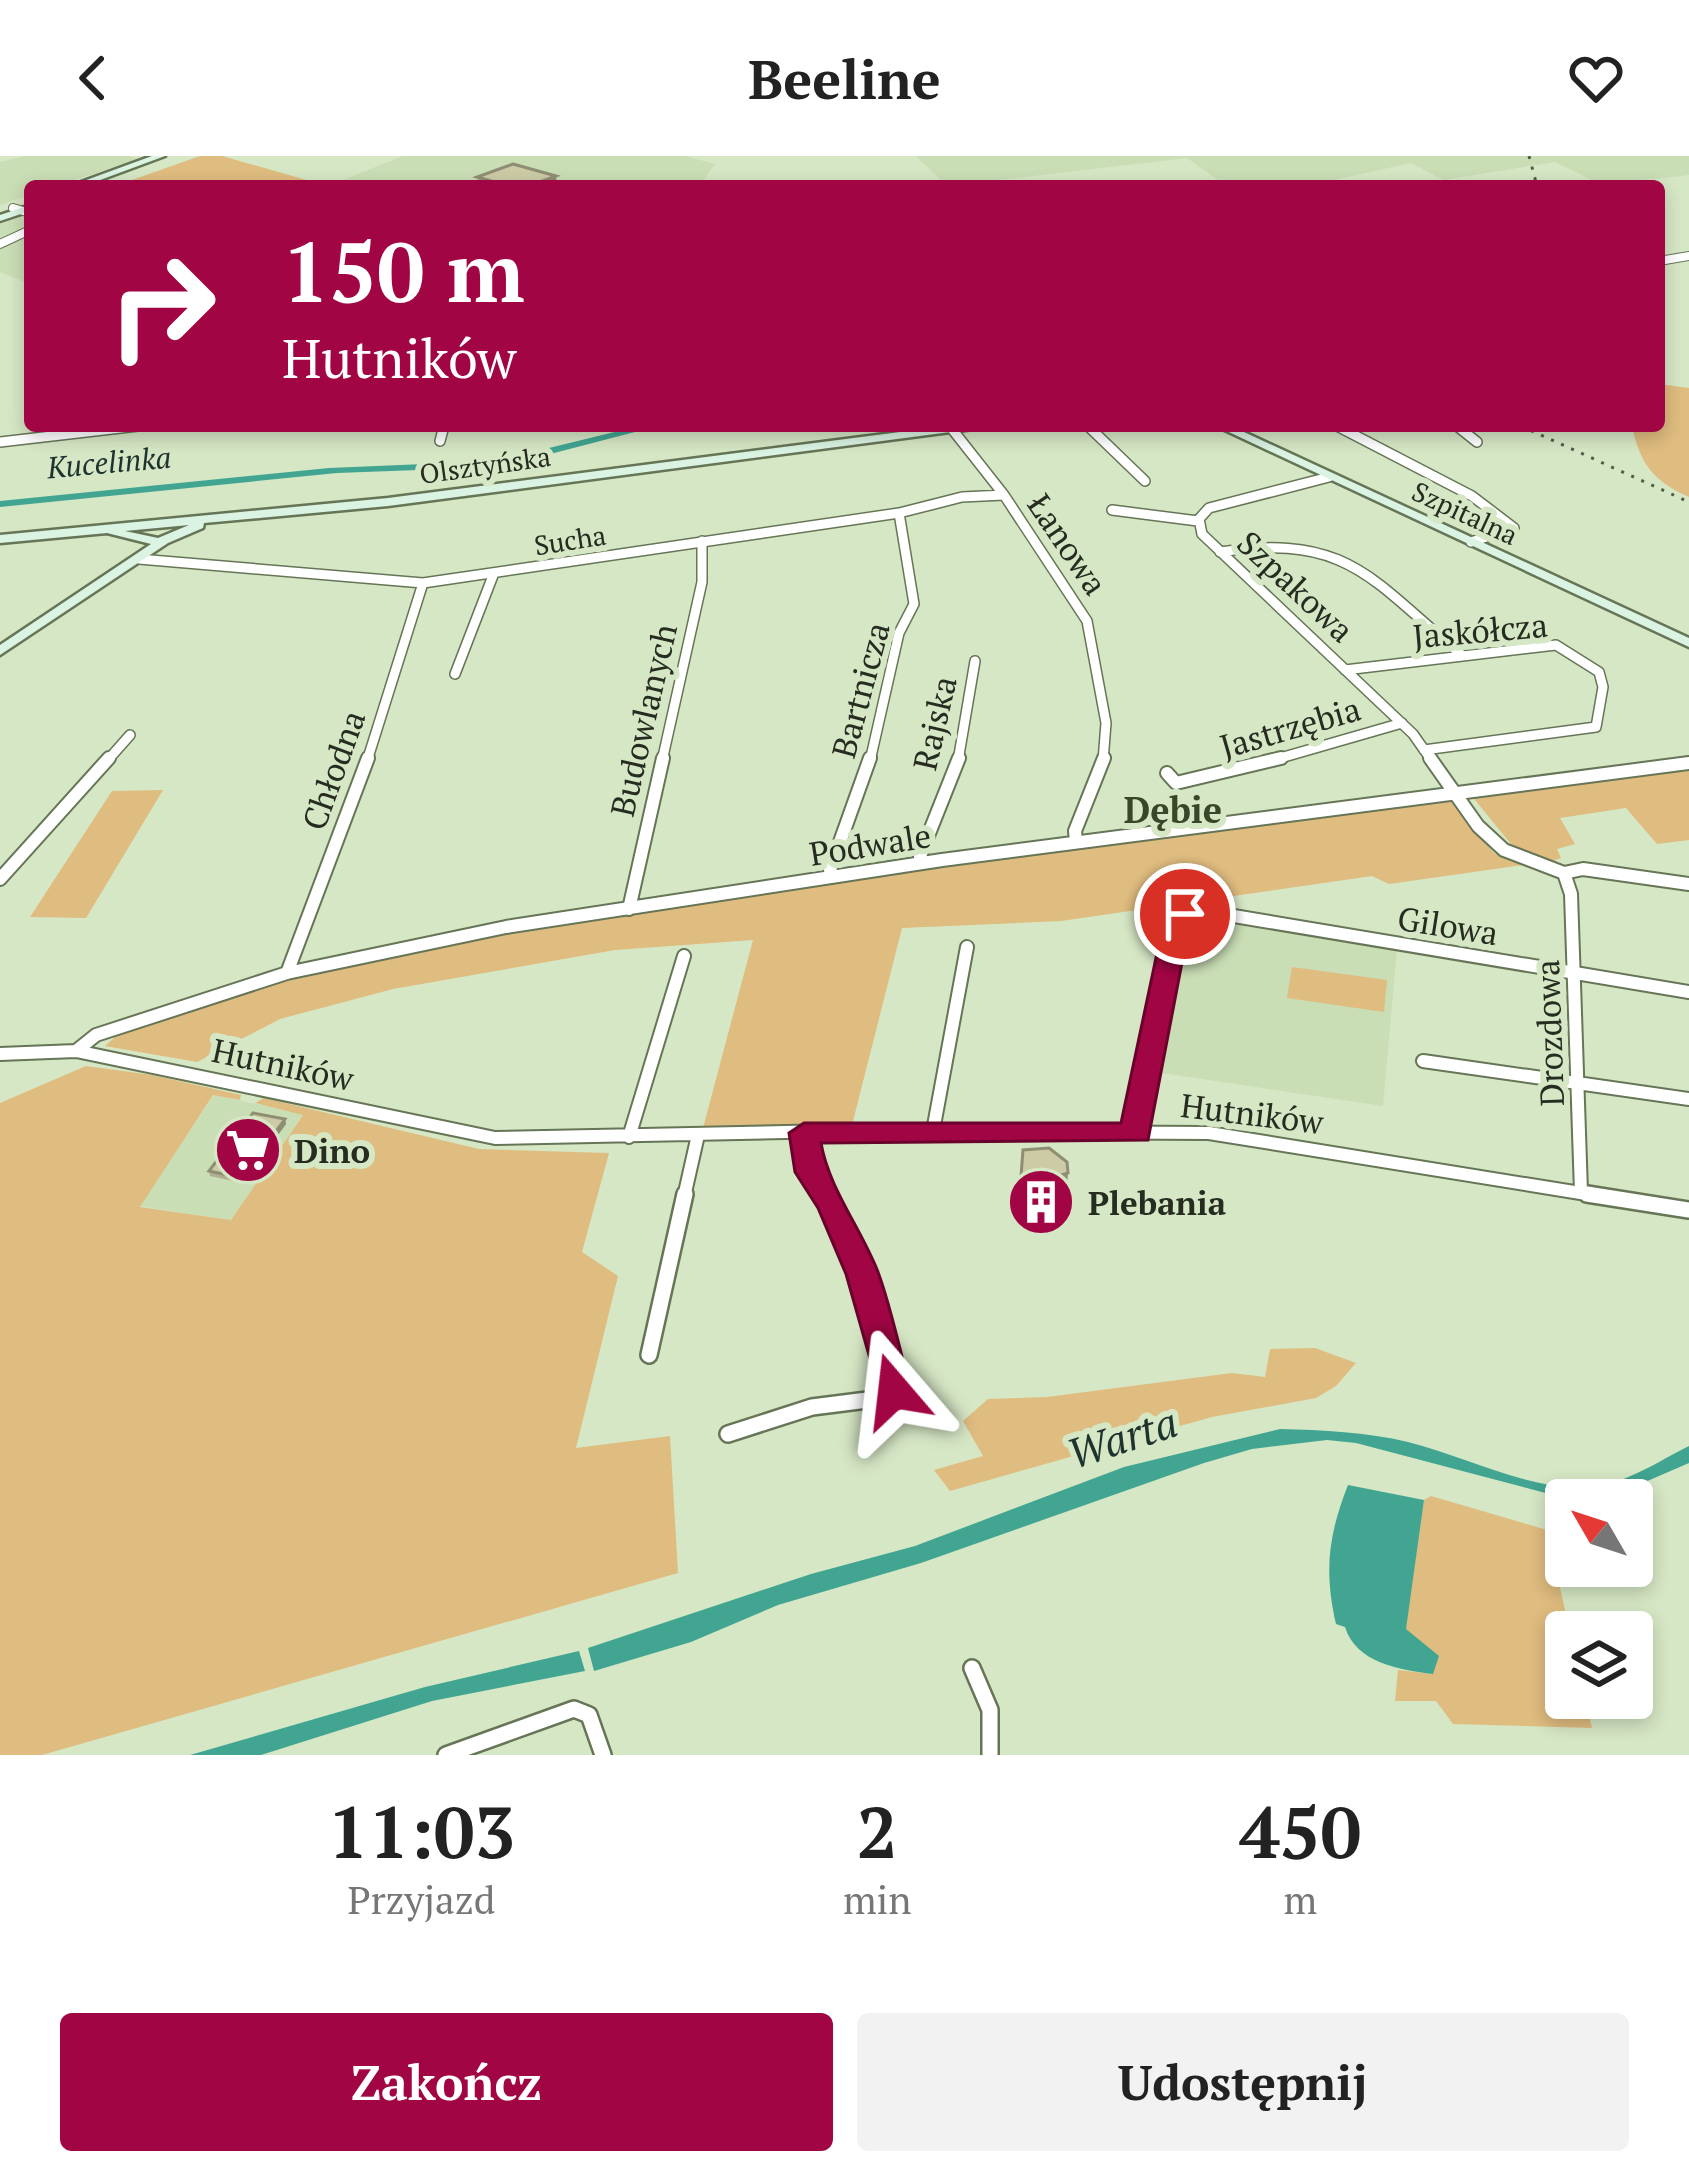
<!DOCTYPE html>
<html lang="pl">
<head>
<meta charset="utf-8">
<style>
  body { margin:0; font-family:"PT Serif",serif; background:#f2f2f2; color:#222; height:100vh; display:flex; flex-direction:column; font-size:45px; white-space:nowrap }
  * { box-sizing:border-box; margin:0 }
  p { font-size:39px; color:#767676 }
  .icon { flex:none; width:66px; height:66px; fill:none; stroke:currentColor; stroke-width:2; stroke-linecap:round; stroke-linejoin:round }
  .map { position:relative; height:1599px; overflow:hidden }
  .sheet { display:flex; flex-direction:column; background:#fff; flex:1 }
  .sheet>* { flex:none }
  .hud { position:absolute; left:24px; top:24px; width:1641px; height:252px; border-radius:12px; box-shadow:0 6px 18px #0003; background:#a10543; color:#fff; overflow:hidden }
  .needle { width:78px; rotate:309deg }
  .tools { position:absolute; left:1545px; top:1323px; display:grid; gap:24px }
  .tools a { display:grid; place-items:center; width:108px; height:108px; border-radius:12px; background:#fff; box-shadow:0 6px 18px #0003; font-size:60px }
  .pin { position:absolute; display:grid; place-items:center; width:102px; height:102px; color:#fff; margin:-51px; border:6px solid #fff; border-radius:50%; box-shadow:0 3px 12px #0007 }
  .me { position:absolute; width:132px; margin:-66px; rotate:343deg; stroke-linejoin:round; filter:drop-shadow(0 0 9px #0008) }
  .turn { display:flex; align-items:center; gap:42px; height:252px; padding:0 60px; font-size:54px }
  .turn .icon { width:156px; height:156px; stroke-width:2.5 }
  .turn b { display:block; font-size:84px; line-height:102px }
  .eta { display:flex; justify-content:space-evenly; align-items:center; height:204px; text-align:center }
  .eta b { font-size:72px; font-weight:800; line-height:84px }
  .primary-button { display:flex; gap:24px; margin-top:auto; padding:24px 60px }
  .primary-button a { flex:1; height:138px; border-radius:12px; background:#a10543; color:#fff; font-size:48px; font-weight:800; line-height:138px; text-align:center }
  .primary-button a+a { background:#f2f2f2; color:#222 }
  header { display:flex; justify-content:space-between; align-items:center; height:156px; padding:0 60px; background:#fff; font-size:54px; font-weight:800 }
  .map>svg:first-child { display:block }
  .built { fill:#c9deb5 }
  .green { fill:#dfbc7f }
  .water { fill:#41a591 }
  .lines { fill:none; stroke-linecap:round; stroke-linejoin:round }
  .street-far3-casing { stroke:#657556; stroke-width:10 }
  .street-far2-casing { stroke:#657556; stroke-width:12 }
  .street-far1-casing { stroke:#657556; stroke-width:16 }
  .street-casing { stroke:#657556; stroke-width:20 }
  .secondary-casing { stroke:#657556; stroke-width:5 }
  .street-far3 { stroke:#fff; stroke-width:8 }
  .street-far2 { stroke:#fff; stroke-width:9 }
  .street-far1 { stroke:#fff; stroke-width:12 }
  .street { stroke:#fff; stroke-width:15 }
  .secondary { fill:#daf3e2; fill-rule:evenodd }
  .rail { stroke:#525b49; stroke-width:3; stroke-dasharray:3 8; stroke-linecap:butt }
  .wall { fill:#afaf8f }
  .shaded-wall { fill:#8f8e74 }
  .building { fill:#cccba6; stroke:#8f8e74; stroke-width:3 }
  .route { fill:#a10543; stroke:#69032c; stroke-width:3 }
  .labels { text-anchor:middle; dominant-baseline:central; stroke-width:12; stroke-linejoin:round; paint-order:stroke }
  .far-street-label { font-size:27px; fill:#262c20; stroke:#d6e7c5 }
  .far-water-label { font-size:30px; font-style:italic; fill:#1d332e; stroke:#d6e7c5 }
  .street-label { font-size:33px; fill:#262c20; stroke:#d6e7c5 }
  .poi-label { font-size:33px; font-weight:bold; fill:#262c20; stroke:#d6e7c5; text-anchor:start }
  .neighbourhood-label { font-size:36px; font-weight:bold; fill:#39462a; stroke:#d6e7c5 }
  .near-water-label { font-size:42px; font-style:italic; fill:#1d332e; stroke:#d6e7c5 }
</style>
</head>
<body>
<header><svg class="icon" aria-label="back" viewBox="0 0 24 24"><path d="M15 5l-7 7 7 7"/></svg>Beeline<svg class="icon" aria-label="heart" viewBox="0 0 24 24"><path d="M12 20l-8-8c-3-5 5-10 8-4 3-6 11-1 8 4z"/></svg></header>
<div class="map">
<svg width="1689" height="1599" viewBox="0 0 1689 1599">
  <rect width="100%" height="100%" fill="#d6e7c5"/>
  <path class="built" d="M25 0H128L138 3 56 30H30V39L0 49V6Z
    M403 0H685L715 8 699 30H328Z
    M916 0H1689V19L1602 29 1555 6 1444 24 1411 7 1306 30H1226L1187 2 947 30Z
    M30 58V128L0 116V68Z
    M1210 761 1397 793 1383 950 1162 917 1189 774Z
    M214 939 303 958 231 1064 139 1050Z"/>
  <path class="green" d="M200 0H222L324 29 115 30Z
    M1659 228 1689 232V341C1653 325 1640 308 1632 270H1659Z
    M1689 611V684L1657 688 1626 652 1560 662 1575 688 1557 693 1561 702 1549 707 1515 693 1471 639Z
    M163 634 86 762 30 761 112 635Z
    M1450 644 1494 697 1523 709 1389 728 1372 720 1061 765 902 772 852 969 703 972 753 784 615 794 393 833 280 863 197 906 105 890 124 873 258 832 413 794 867 719Z
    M1292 811 1387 824 1384 856 1287 842Z
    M86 910 152 919 241 939 240 944 213 939 140 1051 231 1064 303 959 255 947 264 942 479 993 609 997 582 1096 618 1120 576 1292 670 1280 678 1417 42 1599H0V947Z
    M1315 1192 1356 1207 1336 1230 1316 1242 1212 1261 950 1335 934 1314 983 1300 963 1265 988 1243 1047 1241 1232 1217 1265 1221 1270 1193Z
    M1431 1340 1547 1374 1570 1476H1566V1542H1585L1592 1572 1453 1568 1436 1545H1395L1398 1514 1433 1518 1405 1473 1424 1344Z"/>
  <path class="water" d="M639 270H658L500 311 337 317 0 351V345L329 312 496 305Z
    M1280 1273C1323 1274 1366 1276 1408 1286 1463 1300 1521 1330 1578 1332 1618 1333 1655 1307 1689 1290V1307L1615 1339 1588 1344 1553 1339 1356 1287 1327 1284 1252 1293 1204 1307 921 1407 778 1449 691 1486 594 1515 588 1492 811 1418 915 1390 1124 1311Z
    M1348 1329 1424 1344 1406 1473 1439 1500 1433 1518C1400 1514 1356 1507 1345 1471L1336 1468C1324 1415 1328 1380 1348 1329Z
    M579 1495 585 1515 432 1545 261 1599H190L425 1531Z"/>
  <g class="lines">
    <defs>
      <path id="street-far3" d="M13 52 30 57
        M0 88 30 74
        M1659 105 1689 100"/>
      <path id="street-far2" d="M1088 270 1145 325
        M1337 270 1472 340 1514 372 1471 386
        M1457 270 1477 286
        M952 273 1004 339 1087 465 1106 567 1103 605
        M440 285 444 270
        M0 286 138 270
        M1329 321 1209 352 1199 363 1202 378 1413 578 1432 605
        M1112 354 1198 365
        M1220 396C1349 377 1371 424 1463 500
        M139 403 423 427 899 357 962 341 1004 339
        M1345 514 1556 489 1599 516 1603 531 1596 571 1424 594
        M455 518 494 417
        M107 605 130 579
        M367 605 423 427
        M662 605 702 426V385
        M870 605 899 477 914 448 899 357
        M958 605 975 505
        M1270 605 1402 567"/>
      <path id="street-far1" d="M1430 602 1478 670 1504 694 1564 717
        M1167 617 1176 627 1281 602
        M1076 686 1075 675 1104 602
        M922 707 920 700 959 602
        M1564 717 1571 738 1581 1036
        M1564 717 1583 713 1689 728
        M832 721 830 714 870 602
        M0 723 109 602
        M629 753 663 602
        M287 817 368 602
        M76 895 96 879 287 817 506 771 942 704 1689 607
        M0 898 76 895 495 982 832 975 1209 977 1605 1041
        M1423 905 1689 943
        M933 975 967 791
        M1138 976 1136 962 1176 769 1185 758 1198 754 1689 836
        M804 977 823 1041
        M629 981 684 800
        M684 1041 698 979"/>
      <path id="street" d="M1587 1038 1689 1054
        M649 1199 685 1038
        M728 1278 812 1251 891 1241 894 1235 861 1116 822 1038
        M972 1512 990 1554V1599
        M446 1599 574 1553 589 1559 603 1599"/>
      <path id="secondary" d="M152 0H165L84 30H70Z
        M30 49V55L0 65V59Z
        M947 270H979L973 273 388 350 204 367 203 372 168 387 0 499V489L151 388 107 377 0 387V379L388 342ZM189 369 158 382 125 375Z
        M1216 270H1231L1689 482V491Z"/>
    </defs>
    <use href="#street-far3" class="street-far3-casing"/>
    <use href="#street-far2" class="street-far2-casing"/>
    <use href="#street-far1" class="street-far1-casing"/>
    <use href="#street" class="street-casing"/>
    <use href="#secondary" class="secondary-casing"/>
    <use href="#street-far3" class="street-far3"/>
    <use href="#street-far2" class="street-far2"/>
    <use href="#street-far1" class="street-far1"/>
    <use href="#street" class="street"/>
    <use href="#secondary" class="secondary"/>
    <path class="rail" d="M1529 0 1537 30
      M1521 270 1689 346"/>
  </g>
  <path class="wall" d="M556 20 557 30H478L477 21Z
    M285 963 286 968 243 1027 210 1020 209 1015Z
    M1023 994 1067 1032 1029 1044 1020 1035Z
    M1014 1044 1060 1056V1067L1014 1066Z"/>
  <path class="shaded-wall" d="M556 20 557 30H529Z
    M285 963 286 968 243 1027 242 1022Z
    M1068 1017 1067 1032 1029 1044 1030 1028Z"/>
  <path class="building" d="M513 8 556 20 529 30H509L477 21Z
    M253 957 285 963 242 1022 209 1015Z
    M1049 992 1067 1006 1068 1017 1030 1028 1021 1020 1023 994Z
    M1014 1044H1059L1060 1056H1015Z"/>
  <path class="route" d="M1185 750 1199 758 1189 770 1148 984 821 987C829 1033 861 1072 878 1116 892 1154 900 1196 911 1235L906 1245 894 1248 882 1245 846 1118 818 1052 795 1016 789 977 804 967H1121L1163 769 1176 752Z"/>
  <defs>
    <symbol id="supermarket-disc" viewBox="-11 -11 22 22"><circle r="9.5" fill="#a10543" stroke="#d6e7c5"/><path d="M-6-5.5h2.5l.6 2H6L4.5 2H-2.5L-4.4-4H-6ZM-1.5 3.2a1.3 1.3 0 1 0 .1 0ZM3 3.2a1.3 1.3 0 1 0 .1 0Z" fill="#fff"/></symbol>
    <symbol id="building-disc" viewBox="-11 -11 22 22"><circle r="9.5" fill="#a10543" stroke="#d6e7c5"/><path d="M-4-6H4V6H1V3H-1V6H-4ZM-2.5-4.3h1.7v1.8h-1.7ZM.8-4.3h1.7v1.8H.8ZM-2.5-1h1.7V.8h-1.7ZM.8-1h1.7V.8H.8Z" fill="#fff"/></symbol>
  </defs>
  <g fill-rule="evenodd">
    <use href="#supermarket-disc" x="210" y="956" width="76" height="76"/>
    <use href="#building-disc" x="1003" y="1008" width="76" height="76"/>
  </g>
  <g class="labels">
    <g class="far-street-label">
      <text transform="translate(485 309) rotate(-8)">Olsztyńska</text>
      <text transform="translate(1465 357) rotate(25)">Szpitalna</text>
      <text transform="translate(570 384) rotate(-9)">Sucha</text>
    </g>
    <g class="far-water-label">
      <text transform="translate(109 306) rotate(-5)">Kucelinka</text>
    </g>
    <g class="street-label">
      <text transform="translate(1068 388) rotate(56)">Łanowa</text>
      <text transform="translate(1296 430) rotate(43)">Szpakowa</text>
      <text transform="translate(1480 474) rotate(-5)">Jaskółcza</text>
      <text transform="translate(860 534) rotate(-75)">Bartnicza</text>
      <text transform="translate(643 564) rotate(-77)">Budowlanych</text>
      <text transform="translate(934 567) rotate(-77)">Rajska</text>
      <text transform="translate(1290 571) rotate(-16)">Jastrzębia</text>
      <text transform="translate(333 614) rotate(-70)">Chłodna</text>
      <text transform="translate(870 688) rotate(-9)">Podwale</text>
      <text transform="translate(1448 769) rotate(9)">Gilowa</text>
      <text transform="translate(1549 877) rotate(-92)">Drozdowa</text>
      <text transform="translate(283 908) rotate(12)">Hutników</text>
      <text transform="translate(1252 957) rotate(7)">Hutników</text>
    </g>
    <g class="poi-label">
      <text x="294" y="994">Dino</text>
      <text x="1088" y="1046">Plebania</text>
    </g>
    <g class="neighbourhood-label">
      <text x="1173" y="653">Dębie</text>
    </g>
    <g class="near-water-label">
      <text transform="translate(1122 1281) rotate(-18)">Warta</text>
    </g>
  </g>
</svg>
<div class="tools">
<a><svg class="needle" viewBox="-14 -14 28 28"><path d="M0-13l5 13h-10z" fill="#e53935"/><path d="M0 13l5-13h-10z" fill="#767676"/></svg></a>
<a><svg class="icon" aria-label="layers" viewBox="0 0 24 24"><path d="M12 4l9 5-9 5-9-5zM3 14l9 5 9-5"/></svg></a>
</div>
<div class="pin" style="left:1185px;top:758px;background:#d93025"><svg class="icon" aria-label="arrive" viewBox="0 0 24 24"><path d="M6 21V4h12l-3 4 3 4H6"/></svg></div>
<svg class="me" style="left:894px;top:1235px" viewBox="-20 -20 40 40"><path d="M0-17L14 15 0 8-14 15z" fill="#a10543" stroke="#fff" stroke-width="4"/></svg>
<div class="hud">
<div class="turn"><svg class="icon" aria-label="right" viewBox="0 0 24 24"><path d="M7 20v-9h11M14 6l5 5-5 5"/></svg><div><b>150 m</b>Hutników</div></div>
</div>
</div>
<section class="sheet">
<div class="eta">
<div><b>11:03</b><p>Przyjazd</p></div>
<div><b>2</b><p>min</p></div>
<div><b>450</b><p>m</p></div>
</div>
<div class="primary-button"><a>Zakończ</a><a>Udostępnij</a></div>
</section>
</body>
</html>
